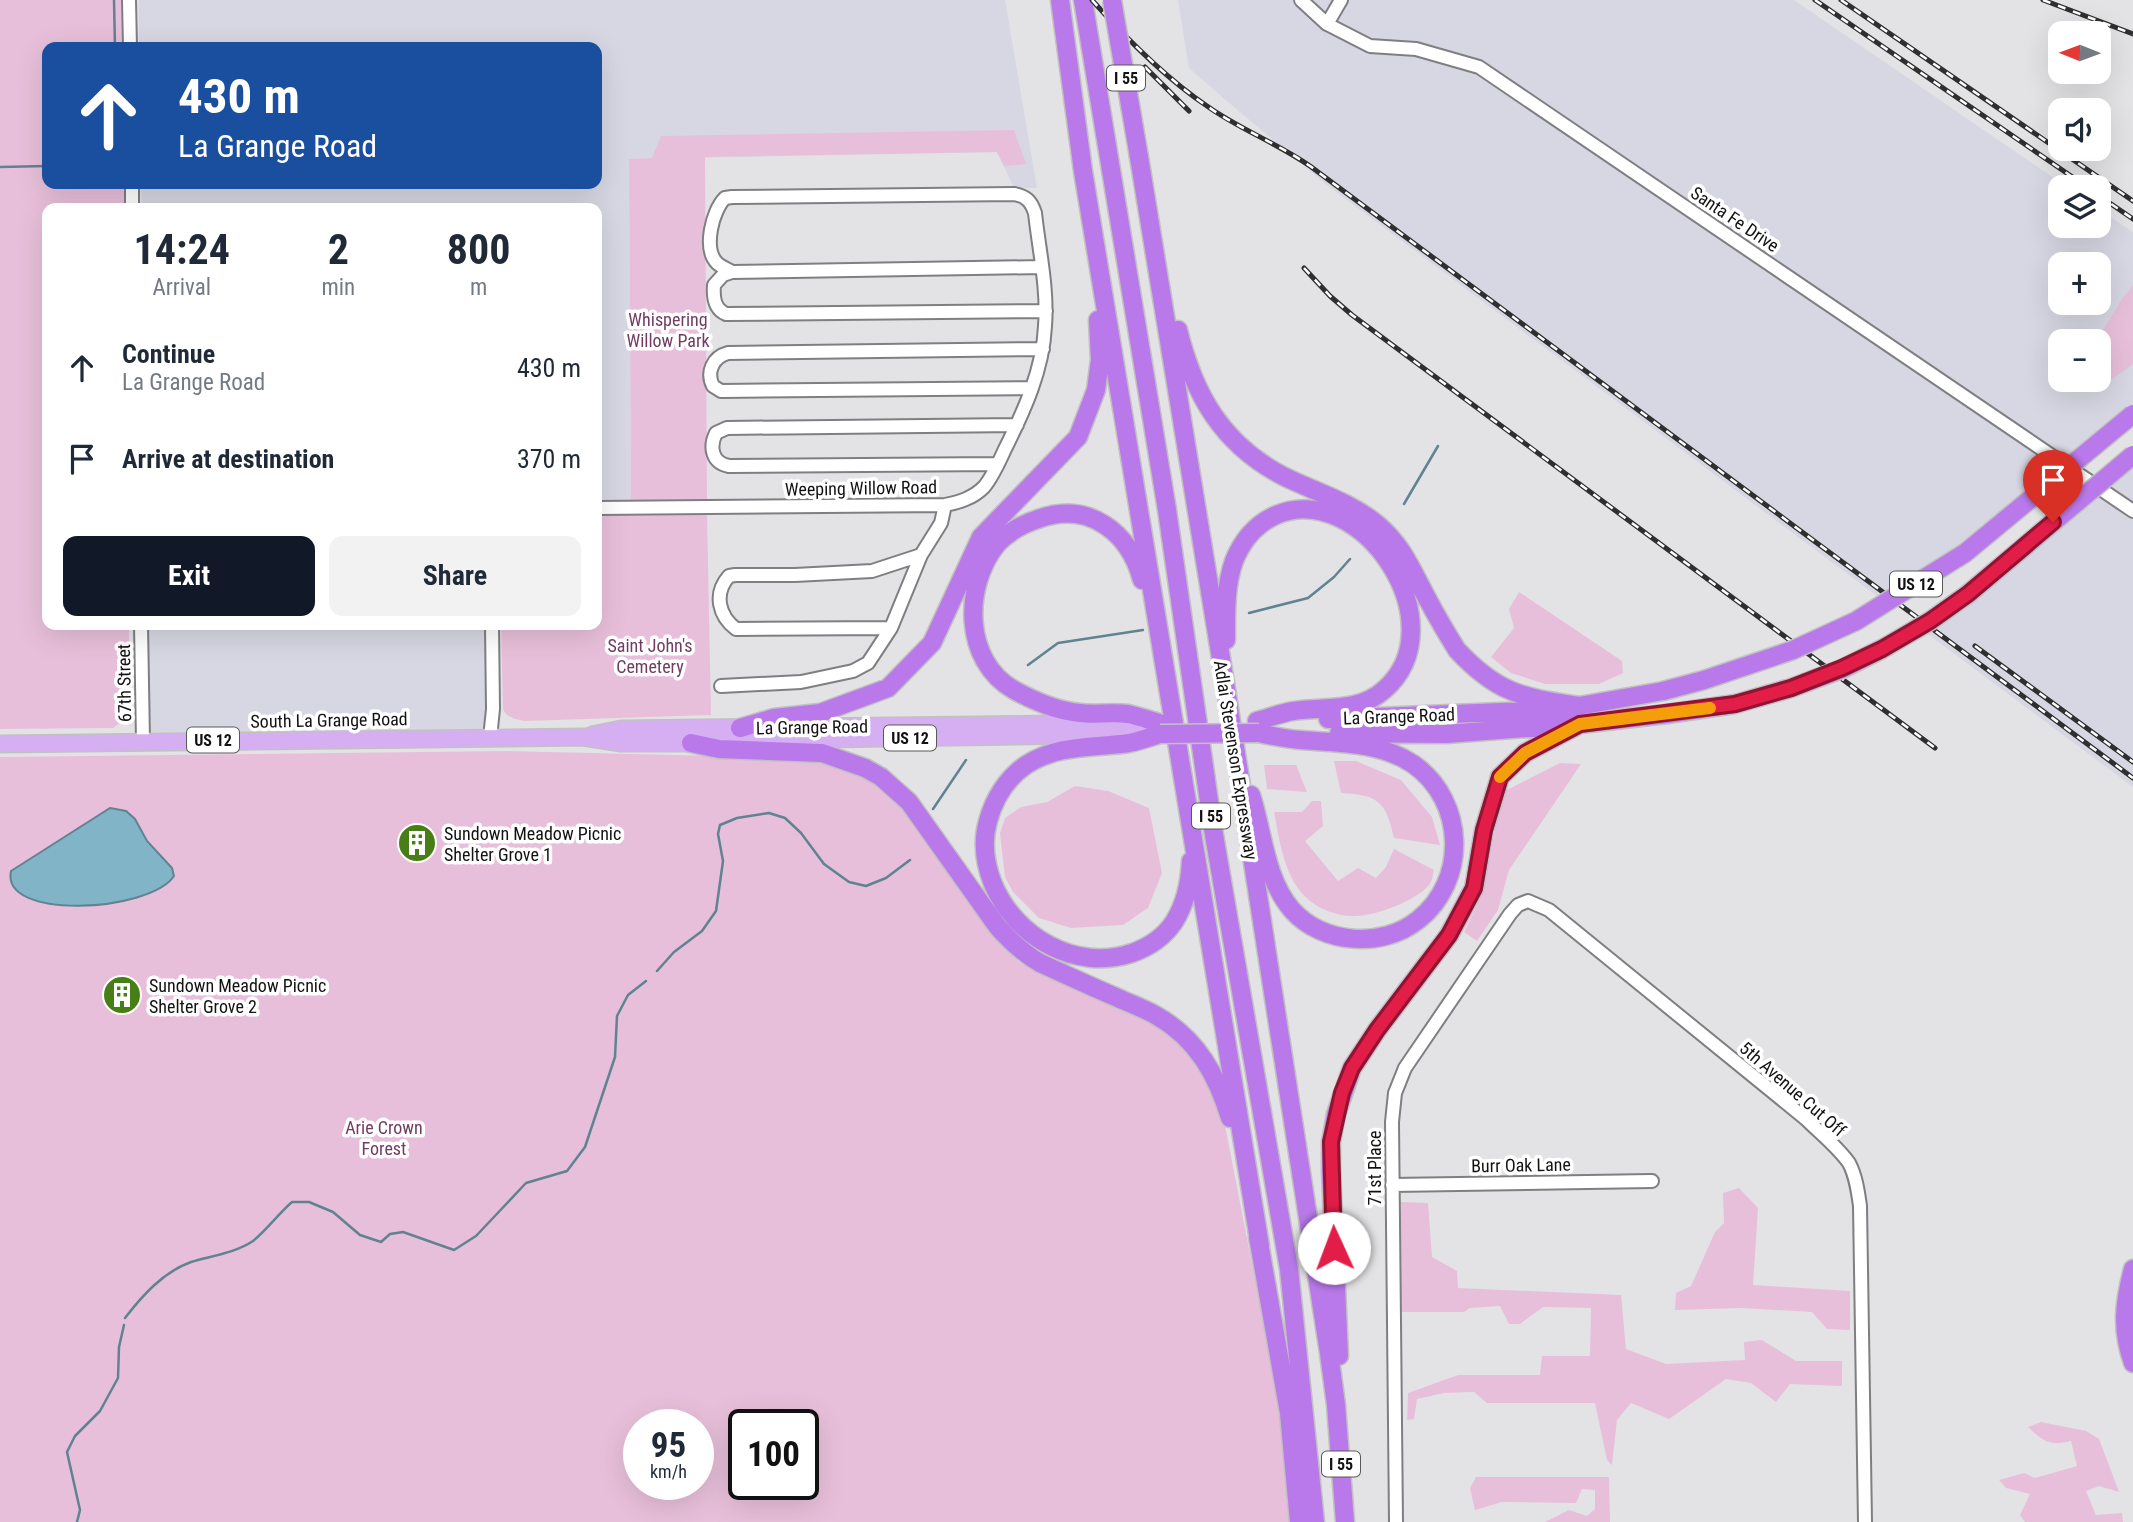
<!DOCTYPE html>
<html lang="en">
<head>
<meta charset="utf-8">
<style>
  body { margin:0; font-family:"Roboto Condensed",sans-serif; background:#f2f2f3; color:#1f2937; height:100vh; display:flex; flex-direction:column; font-size:26px; white-space:nowrap }
  * { box-sizing:border-box; margin:0 }
  p { font-size:23px; color:#747a83 }
  .icon { flex:none; width:38px; height:38px; fill:none; stroke:currentColor; stroke-width:2; stroke-linecap:round; stroke-linejoin:round }
  .map { position:relative; flex:1; overflow:hidden }
  .sheet { position:absolute; left:42px; top:203px; width:560px; height:427px; display:flex; flex-direction:column; background:#fff; border-radius:14px; box-shadow:0 7px 28px #0002 }
  .sheet>* { flex:none }
  .banner { position:absolute; left:42px; top:42px; width:560px; height:147px; border-radius:14px; box-shadow:0 7px 28px #0002; background:#1a4fa0; color:#fff; overflow:hidden }
  .needle { width:46px; rotate:271deg }
  .controls { position:absolute; left:2048px; top:21px; display:grid; gap:14px }
  .controls a { display:grid; place-items:center; width:63px; height:63px; border-radius:14px; background:#fff; box-shadow:0 7px 28px #0002; font-size:35px }
  .speed { position:absolute; left:623px; top:1409px; display:flex; gap:14px; font-size:35px; font-weight:700; text-align:center }
  .speed>* { display:grid; place-content:center; width:91px; height:91px; border-radius:50%; background:#fff; box-shadow:0 7px 28px #0002; line-height:1 }
  .speed small { font-size:18px; font-weight:400 }
  .speed .limit { border:4px solid #111; border-radius:10px; background:#fff; color:#111 }
  .pin { position:absolute; display:grid; place-items:center; width:60px; height:60px; color:#fff; margin:-72px -30px; border-radius:50% 50% 50% 0; rotate:-45deg; box-shadow:0 0 7px #0007 }
  .pin .icon { rotate:45deg }
  .me { position:absolute; width:77px; margin:-38px; rotate:358deg; stroke-linejoin:round; filter:drop-shadow(0 0 5px #0008) }
  .turn { display:flex; align-items:center; gap:24px; height:147px; padding:0 21px; font-size:32px }
  .turn .icon { width:91px; height:91px; stroke-width:2.5 }
  .turn b { display:block; font-size:49px; line-height:60px }
  .eta { display:flex; justify-content:space-evenly; align-items:center; height:119px; text-align:center }
  .eta b { font-size:42px; font-weight:700; line-height:49px }
  .primary-button { display:flex; gap:14px; margin-top:auto; padding:14px 21px }
  .primary-button a { flex:1; height:80px; border-radius:14px; background:#111827; color:#fff; font-size:28px; font-weight:700; line-height:80px; text-align:center }
  .primary-button a+a { background:#f2f2f3; color:#1f2937 }
  ul { padding:0; list-style:none }
  li { display:flex; align-items:center; gap:21px; height:91px; padding:0 21px }
  li div { flex:1 }
  li b { display:block; font-size:26px }
  li em { font-style:normal }
  .map>svg:first-child { display:block }
  .built { fill:#d6d7e2; fill-rule:evenodd }
  .green { fill:#e8bfda; fill-rule:evenodd }
  .water { fill:#81b4c6; stroke:#608390; stroke-width:2 }
  .lines { fill:none; stroke-linecap:round; stroke-linejoin:round }
  .stream { stroke:#608390; stroke-width:2.5 }
  .minor-casing { stroke:#7f7f82; stroke-width:16 }
  .major-casing { stroke:#c1c1c2; stroke-width:19 }
  .highway-casing { stroke:#c1c1c2; stroke-width:21 }
  .minor { stroke:#fff; stroke-width:12 }
  .major { stroke:#d6aff2; stroke-width:16 }
  .highway { stroke:#ba79ea; stroke-width:18 }
  .rail-casing { stroke:#2f2f30; stroke-width:5 }
  .rail { stroke:#fff; stroke-width:2.5; stroke-dasharray:8; stroke-linecap:butt }
  .highway-bridge-casing { stroke:#c1c1c2; stroke-width:21; stroke-linecap:butt }
  .highway-bridge { stroke:#ba79ea; stroke-width:18 }
  .route-casing { stroke:#92132f; stroke-width:18 }
  .route { stroke:#e11d48; stroke-width:12 }
  .slow { stroke:#f59e0b; stroke-width:12 }
  .labels { text-anchor:middle; dominant-baseline:central; stroke-width:7; stroke-linejoin:round; paint-order:stroke }
  .shield { fill:#fff; stroke:#59595a; stroke-width:2 }
  .shield-label { font-size:16px; font-weight:bold; fill:#121213 }
  .street-label { font-size:18px; fill:#121213; stroke:#fff }
  .park-label { font-size:18px; fill:#703c62; stroke:#fff }
  .poi-label { font-size:18px; fill:#121213; stroke:#fff; text-anchor:start }
</style>
</head>
<body>
<div class="map">
<svg width="2133" height="1522" viewBox="0 0 2133 1522">
  <rect width="100%" height="100%" fill="#e3e3e6"/>
  <path class="built" d="M139 0H1005L1037 188H1014L997 152 629 159 631 500H597V208H142L141 184H597V47H139Z
    M1178 0H1794L2067 187H2060V226H2098V209L2133 232V404L1999 514 1953 549 1877 596 1327 185 1228 102 1189 68ZM2060 264H2098V303H2060ZM2060 341H2098V380H2060Z
    M2133 467V787L1925 632 1978 595Z
    M144 625H489L487 736 146 737Z"/>
  <path class="green" d="M0 0H123L124 47H47V184H126V208H47V625H129V711L127 718 113 728 0 729Z
    M1014 130 1026 164 1004 166 997 152 705 157 707 500H631L629 159 652 158 661 136Z
    M2133 285V364L2100 388 2088 391 2078 383 2077 380H2098V341H2096L2122 299Z
    M707 512 711 715 524 721C515 719 507 718 503 709L501 625H597V514Z
    M1519 592 1622 661 1623 673 1599 684H1545L1511 673 1491 657 1514 628 1509 609Z
    M506 751 760 757 826 762 885 788 907 812 986 926 1018 961 1158 1027 1182 1047 1198 1066 1211 1087 1223 1115 1278 1398 1287 1451 1291 1522H0V757ZM639 1424H698V1484H639ZM744 1424H803V1484H744Z
    M1334 761H1356L1401 780 1432 817 1440 845 1394 838C1386 801 1378 795 1341 793Z
    M1560 763 1581 764 1509 870 1498 910 1477 941 1464 932 1481 897 1503 792Z
    M1264 765H1296L1307 792 1267 789Z
    M1075 786 1108 791 1149 808 1162 873 1148 908 1123 925 1071 928 1039 918 1013 892 1005 877 1000 833 1005 818 1021 807 1047 802Z
    M1312 801H1321L1323 826 1305 841 1338 881 1358 868 1376 878 1386 867 1394 849 1434 870C1433 875 1432 882 1429 885 1416 901 1375 916 1355 916 1340 917 1321 910 1310 901 1284 880 1280 842 1274 812H1302Z
    M1739 1188 1758 1208 1753 1285 1850 1291V1330L1827 1329 1812 1312 1741 1308 1675 1310 1676 1293 1691 1286 1715 1232 1724 1223 1723 1193Z
    M1400 1202 1428 1203 1432 1257 1457 1271 1458 1288 1621 1295 1626 1349 1666 1364 1745 1360 1744 1342 1762 1340 1796 1361H1842V1386L1790 1384 1776 1402 1751 1383 1726 1379 1669 1419 1631 1403 1617 1420 1612 1465 1607 1460 1595 1403H1487L1474 1392 1444 1393 1417 1399 1414 1419 1407 1420 1408 1393 1458 1375H1540L1542 1356H1590L1591 1308 1543 1307 1520 1324H1509L1500 1306 1470 1308 1464 1312H1401Z
    M2041 1422 2086 1431 2099 1439 2119 1492 2099 1486 2086 1491 2096 1515 2122 1513 2123 1522H2025L2020 1515 2030 1494 2006 1488 1999 1480 2024 1473 2035 1478 2077 1466 2071 1441C2050 1446 2044 1442 2028 1427Z
    M1476 1477H1609L1610 1522H1545L1569 1510 1587 1516 1595 1509V1490L1582 1489 1576 1503 1502 1502 1475 1510 1470 1488Z"/>
  <path class="water" d="M110 808 126 811 135 819 147 841 172 868 174 876C150 912 0 921 11 871Z"/>
  <g class="lines">
    <path class="stream" d="M114 0 115 47
      M0 167 47 166
      M1404 504 1438 446
      M1249 613 1308 598 1334 577 1350 559
      M1028 665 1058 643 1143 630
      M933 809 966 760
      M657 971 674 952 702 931 716 911 723 861 718 834 720 825 737 818 769 813 785 818 801 833 824 864 849 882 866 886 886 878 910 860
      M125 1318C142 1296 163 1272 191 1262 211 1256 235 1253 253 1241 266 1231 279 1213 292 1202H309L333 1212 360 1235 381 1242 390 1234 403 1232 454 1250 476 1236 526 1183 567 1171 585 1147 615 1057 617 1016 628 995 646 981
      M77 1522 80 1510 67 1452 75 1436 100 1411 118 1378 119 1347 124 1325"/>
    <defs>
      <path id="minor" d="M129 0 130 47
        M1301 0 1327 24 1370 46 1416 49 1479 67 2133 511
        M1327 24 1341 0
        M132 184V208
        M732 272 1041 267
        M1031 388 721 391 713 386C706 372 713 357 728 353L1043 349
        M998 464 729 466C712 463 709 447 716 433L727 428 1017 425
        M597 508 945 505C960 502 973 498 984 487 993 476 999 462 1005 449 1024 411 1043 370 1045 326 1048 289 1039 250 1035 213 1031 201 1026 196 1014 194L732 197 725 198C712 211 703 249 717 263 721 267 727 269 732 272L723 275 714 285C713 297 714 309 726 314L1046 311
        M141 625 143 741
        M891 628 736 629C719 616 713 594 729 576L735 575H795L872 571 921 555 941 523 945 505
        M721 686 801 682 853 671 868 663 891 628 921 555
        M490 738 493 709 492 625
        M1392 1185 1652 1181
        M1396 1522 1392 1122 1395 1093 1405 1068 1510 914 1518 905 1528 901 1549 910 1806 1119C1820 1133 1838 1147 1849 1163 1856 1176 1858 1192 1860 1206L1865 1522"/>
      <path id="major" d="M592 735 621 729 1147 723
        M0 744 583 737 621 743H691L761 740 1145 734"/>
      <path id="highway" d="M1060 0 1083 171 1260 1246
        M1083 0 1167 510 1213 829 1289 1269 1315 1522
        M1139 157 1226 689 1329 1353 1336 1405 1345 1522
        M1178 330C1194 395 1222 444 1283 476 1315 492 1351 502 1378 525 1403 546 1412 571 1428 600 1437 617 1447 634 1457 650 1498 694 1522 697 1579 706
        M1142 580C1129 531 1088 501 1038 519 1023 524 1008 532 997 544 963 586 963 661 1014 690 1034 701 1057 711 1080 713 1095 715 1112 712 1128 714 1138 716 1149 720 1159 723
        M1226 640C1226 614 1225 586 1234 561 1242 541 1256 524 1276 515 1362 479 1459 625 1384 690 1358 713 1324 706 1293 711 1281 713 1268 718 1257 721
        M1328 719 1527 711 1579 706 1663 691
        M740 728 774 718 820 713 888 688 932 643 981 537 1078 437 1096 390 1100 360 1098 320
        M1339 733 1446 734 1580 724 1667 714
        M1160 734C1150 737 1140 741 1129 743 1094 748 1058 744 1026 765 1007 778 994 799 988 821 982 842 985 864 993 884 1015 937 1076 972 1132 953 1149 947 1164 937 1174 922 1186 903 1190 882 1191 861
        M691 743 719 749 822 753 865 768 881 777 909 802 997 926C1010 941 1023 953 1040 963 1066 975 1092 987 1118 998 1131 1004 1145 1009 1157 1016 1197 1039 1217 1075 1230 1118
        M1251 795C1263 832 1265 879 1292 910 1322 944 1382 949 1418 920 1468 881 1466 801 1413 764 1380 742 1339 743 1301 740 1287 739 1272 736 1259 733
        M1258 1237 1289 1413 1299 1522
        M2133 1269C2124 1303 2121 1329 2133 1363
        M1339 1356 1331 1172V1142L1336 1114 1352 1068 1377 1030 1449 935 1474 888 1484 830 1500 777 1525 753 1580 724"/>
    </defs>
    <use href="#minor" class="minor-casing"/>
    <use href="#major" class="major-casing"/>
    <use href="#highway" class="highway-casing"/>
    <use href="#minor" class="minor"/>
    <use href="#major" class="major"/>
    <use href="#highway" class="highway"/>
    <defs>
      <path id="rail" d="M1092 0C1124 36 1167 79 1207 106 1239 129 1277 143 1310 166L2133 778
        M1815 0 2087 187
        M1841 0 2133 201
        M2043 0 2133 34
        M1145 67 1189 111
        M2098 195 2133 219
        M1304 268 1330 296 1352 315 1935 748
        M1975 646 2133 762"/>
    </defs>
    <use href="#rail" class="rail-casing"/>
    <use href="#rail" class="rail"/>
    <defs>
      <path id="highway-bridge" d="M1112 0 1139 157
        M1663 691 1704 680 1793 650 1856 621 1965 553 2133 414
        M1667 714 1735 704 1791 688 1842 669 1882 649 1930 621 1968 594 2133 455
        M1160 734 1259 733"/>
    </defs>
    <use href="#highway-bridge" class="highway-bridge-casing"/>
    <use href="#highway-bridge" class="highway-bridge"/>
  </g>
  <g class="lines">
    <defs>
      <path id="route" d="M1334 1248 1331 1142 1342 1093 1352 1068 1377 1030 1449 935 1474 888 1484 830 1500 777 1525 753 1580 724 1735 704 1791 688 1842 668 1882 649 1930 621 1968 594 2053 522"/>
    </defs>
    <use href="#route" class="route-casing"/>
    <use href="#route" class="route"/>
    <path class="slow" d="M1500 777 1525 753 1580 724 1710 708"/>
  </g>
  <defs>
    <symbol id="building-disc" viewBox="-11 -11 22 22"><circle r="9.5" fill="#477e15" stroke="#fff"/><path d="M-4-6H4V6H1V3H-1V6H-4ZM-2.5-4.3h1.7v1.8h-1.7ZM.8-4.3h1.7v1.8H.8ZM-2.5-1h1.7V.8h-1.7ZM.8-1h1.7V.8H.8Z" fill="#fff"/></symbol>
  </defs>
  <g fill-rule="evenodd">
    <use href="#building-disc" x="395" y="821" width="44" height="44"/>
    <use href="#building-disc" x="100" y="973" width="44" height="44"/>
  </g>
  <g class="labels">
    <g class="shield">
      <rect x="1107" y="65.5" width="38" height="25" rx="5"/>
      <rect x="1890" y="571.5" width="52" height="25" rx="5"/>
      <rect x="884" y="725.5" width="52" height="25" rx="5"/>
      <rect x="187" y="727.5" width="52" height="25" rx="5"/>
      <rect x="1192" y="803.5" width="38" height="25" rx="5"/>
      <rect x="1322" y="1451.5" width="38" height="25" rx="5"/>
    </g>
    <g class="shield-label">
      <text x="1126" y="78">I 55</text>
      <text x="1916" y="584">US 12</text>
      <text x="910" y="738">US 12</text>
      <text x="213" y="740">US 12</text>
      <text x="1211" y="816">I 55</text>
      <text x="1341" y="1464">I 55</text>
    </g>
    <g class="street-label">
      <text transform="translate(1735 219) rotate(34)">Santa Fe Drive</text>
      <text transform="translate(861 488) rotate(-1)">Weeping Willow Road</text>
      <text transform="translate(124 683) rotate(-91)">67th Street</text>
      <text transform="translate(1399 716) rotate(-2)">La Grange Road</text>
      <text transform="translate(329 720) rotate(-1)">South La Grange Road</text>
      <text transform="translate(812 727) rotate(-1)">La Grange Road</text>
      <text transform="translate(1236 760) rotate(81)">Adlai Stevenson Expressway</text>
      <text transform="translate(1793 1089) rotate(41)">5th Avenue Cut Off</text>
      <text transform="translate(1521 1165) rotate(-1)">Burr Oak Lane</text>
      <text transform="translate(1374 1168) rotate(-90)">71st Place</text>
    </g>
    <g class="park-label">
      <text x="668" y="319">Whispering<tspan x="668" dy="21">Willow Park</tspan></text>
      <text x="650" y="645">Saint John's<tspan x="650" dy="21">Cemetery</tspan></text>
      <text x="384" y="1127">Arie Crown<tspan x="384" dy="21">Forest</tspan></text>
    </g>
    <g class="poi-label">
      <text x="444" y="833">Sundown Meadow Picnic<tspan x="444" dy="21">Shelter Grove 1</tspan></text>
      <text x="149" y="985">Sundown Meadow Picnic<tspan x="149" dy="21">Shelter Grove 2</tspan></text>
    </g>
  </g>
</svg>
<div class="controls">
<a><svg class="needle" viewBox="-14 -14 28 28"><path d="M0-13l5 13h-10z" fill="#e53935"/><path d="M0 13l5-13h-10z" fill="#747a83"/></svg></a>
<a><svg class="icon" aria-label="sound" viewBox="0 0 24 24"><path d="M4 9h4l5-4v14l-5-4H4zM17 9q2 3 0 6"/></svg></a>
<a><svg class="icon" aria-label="layers" viewBox="0 0 24 24"><path d="M12 4l9 5-9 5-9-5zM3 14l9 5 9-5"/></svg></a>
<a>+</a>
<a>−</a>
</div>
<div class="speed"><div>95<small>km/h</small></div><div class="limit">100</div></div>
<div class="pin" style="left:2053px;top:522px;background:#d93025"><svg class="icon" aria-label="arrive" viewBox="0 0 24 24"><path d="M6 21V4h12l-3 4 3 4H6"/></svg></div>
<svg class="me" style="left:1334px;top:1248px" viewBox="-20 -20 40 40"><circle r="19" fill="#fff"/><path d="M0-13L10 11 0 6-10 11z" fill="#e11d48"/></svg>
<div class="banner">
<div class="turn"><svg class="icon" aria-label="ahead" viewBox="0 0 24 24"><path d="M12 20V5M6 11l6-6 6 6"/></svg><div><b>430 m</b>La Grange Road</div></div>
</div>
<section class="sheet">
<div class="eta">
<div><b>14:24</b><p>Arrival</p></div>
<div><b>2</b><p>min</p></div>
<div><b>800</b><p>m</p></div>
</div>
<ul>
<li><svg class="icon" aria-label="ahead" viewBox="0 0 24 24"><path d="M12 20V5M6 11l6-6 6 6"/></svg><div><b>Continue</b><p>La Grange Road</p></div><em>430 m</em></li>
<li><svg class="icon" aria-label="arrive" viewBox="0 0 24 24"><path d="M6 21V4h12l-3 4 3 4H6"/></svg><div><b>Arrive at destination</b></div><em>370 m</em></li>
</ul>
<div class="primary-button"><a>Exit</a><a>Share</a></div>
</section>
</div>
</body>
</html>
